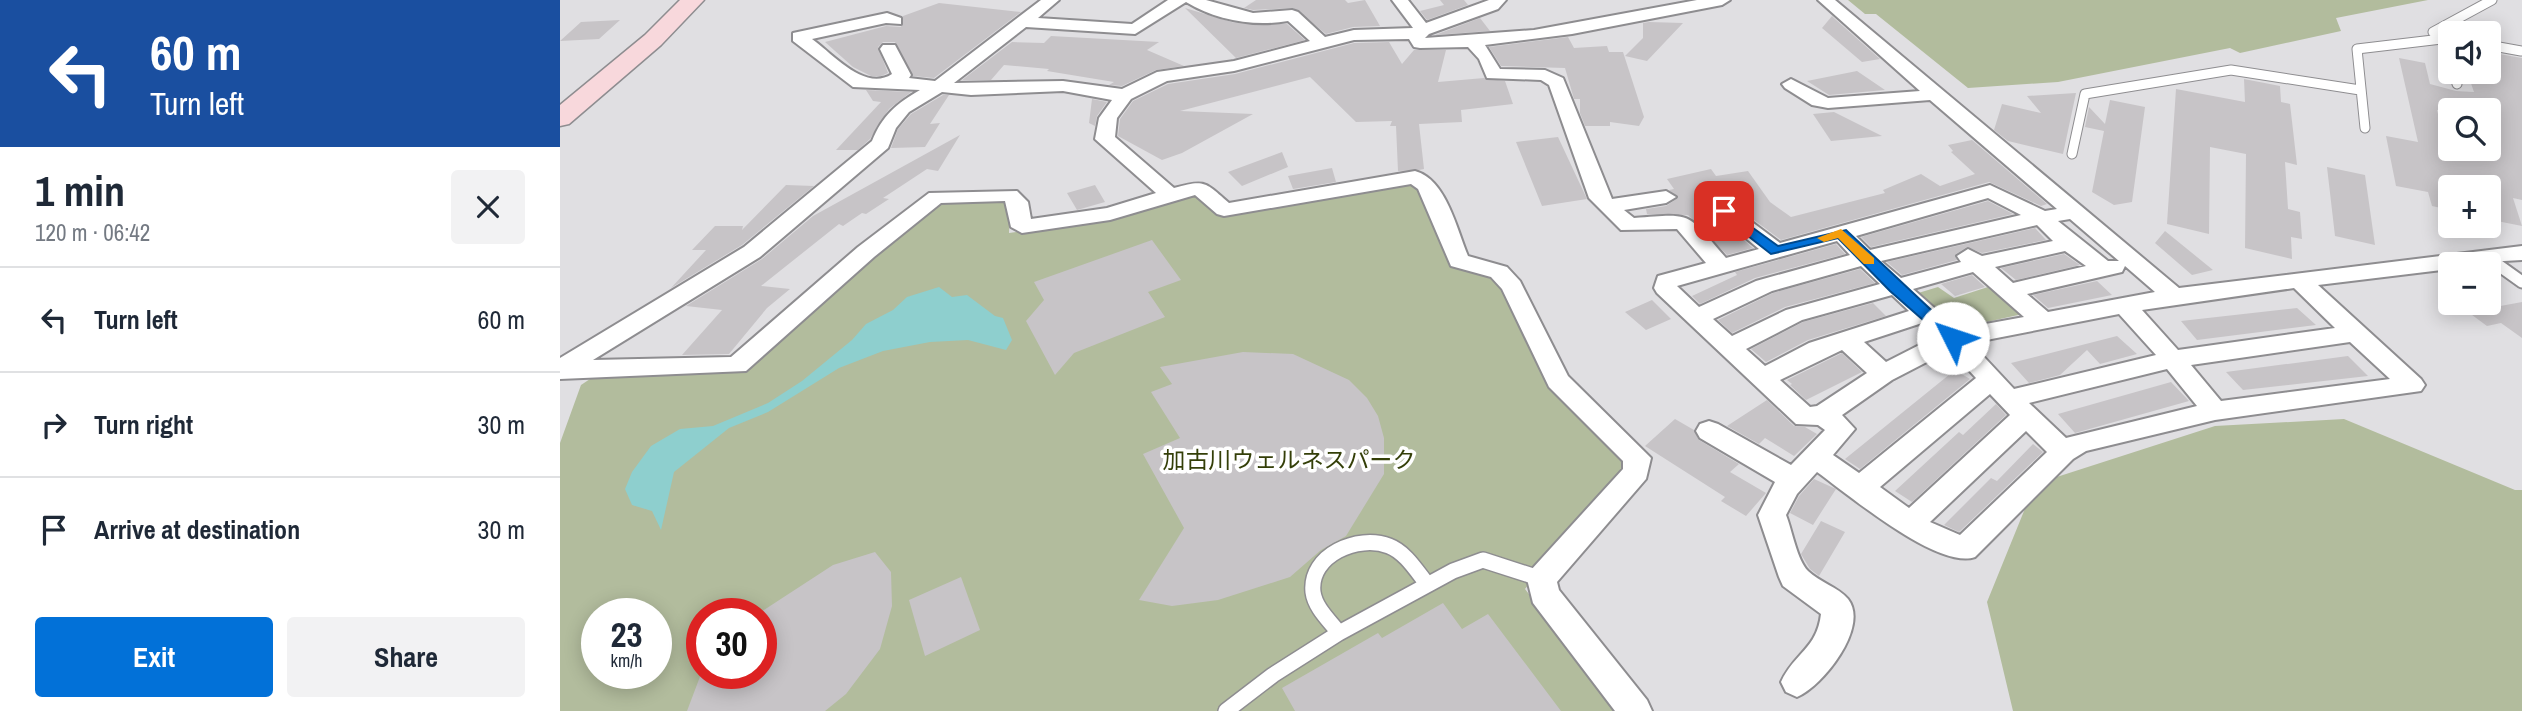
<!DOCTYPE html>
<html lang="en">
<head>
<meta charset="utf-8">
<style>
  body { margin:0; font-family:"Archivo Narrow","Noto Sans JP",sans-serif; background:#f2f2f3; color:#1f2937; height:100vh; display:flex; flex-direction:column; font-size:26px; white-space:nowrap }
  * { box-sizing:border-box; margin:0 }
  p { font-size:23px; color:#747a83 }
  .icon { flex:none; width:38px; height:38px; fill:none; stroke:currentColor; stroke-width:2; stroke-linecap:round; stroke-linejoin:round }
  .map { position:relative; flex:1; overflow:hidden }
  .sheet { display:flex; flex-direction:column; background:#fff; width:560px }
  .sheet>* { flex:none }
  .hud { background:#1a4fa0; color:#fff; overflow:hidden }
  .buttons { position:absolute; left:1878px; top:21px; display:grid; gap:14px }
  .buttons a { display:grid; place-items:center; width:63px; height:63px; border-radius:7px; background:#fff; box-shadow:0 4px 18px #0003; font-size:35px }
  .speed { position:absolute; left:21px; top:598px; display:flex; gap:14px; font-size:35px; font-weight:700; text-align:center }
  .speed>* { display:grid; place-content:center; width:91px; height:91px; border-radius:50%; background:#fff; box-shadow:0 4px 18px #0003; line-height:1 }
  .speed small { font-size:18px; font-weight:400 }
  .speed .limit { border:10px solid #d22; background:#fff; color:#111 }
  .pin { position:absolute; display:grid; place-items:center; width:60px; height:60px; color:#fff; margin:-30px; border-radius:14px; box-shadow:0 4px 10px #0006 }
  .me { position:absolute; width:77px; margin:-38px; rotate:311deg; stroke-linejoin:round; filter:drop-shadow(0 0 5px #0008) }
  .turn { display:flex; align-items:center; gap:24px; height:147px; padding:0 35px; font-size:32px }
  .turn .icon { width:91px; height:91px; stroke-width:2.5 }
  .turn b { display:block; font-size:49px; line-height:60px }
  .round { display:grid; place-items:center; flex:none; width:74px; height:74px; border-radius:7px; background:#f2f2f3 }
  .headline { display:flex; align-items:center; justify-content:space-between; height:119px; padding:0 35px }
  h1 { font-size:42px; font-weight:800; line-height:52px }
  .cta { display:flex; gap:14px; margin-top:auto; padding:14px 35px }
  .cta a { flex:1; height:80px; border-radius:7px; background:#0271d8; color:#fff; font-size:28px; font-weight:800; line-height:80px; text-align:center }
  .cta a+a { background:#f2f2f3; color:#1f2937 }
  ul { padding:0; list-style:none }
  li { display:flex; align-items:center; gap:21px; height:105px; padding:0 35px; border-top:2px solid #e0e1e3 }
  li div { flex:1 }
  li b { display:block; font-size:26px }
  li em { font-style:normal }
  main { display:flex; flex:1; min-height:0 }
  .map>svg:first-child { display:block }
  .green { fill:#b2bc9d; fill-rule:evenodd }
  .water { fill:#8ecfce }
  .building { fill:#c7c4c7; fill-rule:evenodd }
  .lines { fill:none; stroke-linecap:round; stroke-linejoin:round }
  .service-far2-casing { stroke:#8e8d90; stroke-width:11 }
  .service-far1-casing { stroke:#8e8d90; stroke-width:15 }
  .service-casing { stroke:#8e8d90; stroke-width:18 }
  .minor-casing { stroke:#8e8d90; stroke-width:4 }
  .secondary-casing { stroke:#8e8d90; stroke-width:3 }
  .service-far2 { stroke:#fff; stroke-width:9 }
  .service-far1 { stroke:#fff; stroke-width:11 }
  .service { stroke:#fff; stroke-width:15 }
  .minor { fill:#fff; fill-rule:evenodd }
  .secondary { fill:#f8d8dc; fill-rule:evenodd }
  .route { fill:#0271d8; stroke:#01498c; stroke-width:2 }
  .slow { fill:#f59e0b }
  .labels { text-anchor:middle; dominant-baseline:central; stroke-width:7; stroke-linejoin:round; paint-order:stroke }
  .park-label { font-size:23px; fill:#343f08; stroke:#fff }
</style>
</head>
<body>
<main>
<section class="sheet">
<div class="hud">
<div class="turn"><svg class="icon" aria-label="left" viewBox="0 0 24 24"><path d="M17 20v-9H6M10 6l-5 5 5 5"/></svg><div><b>60 m</b>Turn left</div></div>
</div>
<div class="headline"><div><h1>1 min</h1><p>120 m · 06:42</p></div><a class="round"><svg class="icon" aria-label="close" viewBox="0 0 24 24"><path d="M6 6l12 12M18 6L6 18"/></svg></a></div>
<ul>
<li><svg class="icon" aria-label="left" viewBox="0 0 24 24"><path d="M17 20v-9H6M10 6l-5 5 5 5"/></svg><div><b>Turn left</b></div><em>60 m</em></li>
<li><svg class="icon" aria-label="right" viewBox="0 0 24 24"><path d="M7 20v-9h11M14 6l5 5-5 5"/></svg><div><b>Turn right</b></div><em>30 m</em></li>
<li><svg class="icon" aria-label="arrive" viewBox="0 0 24 24"><path d="M6 21V4h12l-3 4 3 4H6"/></svg><div><b>Arrive at destination</b></div><em>30 m</em></li>
</ul>
<div class="cta"><a>Exit</a><a>Share</a></div>
</section>
<div class="map">
<svg width="1962" height="711" viewBox="0 0 1962 711">
  <rect width="100%" height="100%" fill="#e0dfe2"/>
  <path class="green" d="M1288 0H1868L1776 18 1781 31 1680 53 1670 48 1498 82 1408 88 1316 14H1305Z
    M850 182 860 187 891 266 928 277 941 286 986 381 1028 427 1058 450 1066 460 1064 471 965 589 1060 711H0V443L21 385 33 377 182 372 370 208 383 202 443 201 450 206 449 233 555 217 632 192 664 214ZM37 614H96V674H37ZM142 614H201V674H142Z
    M1431 286 1467 313 1395 329 1355 294 1378 287 1394 298Z
    M1784 419 1955 490H1962V711H1453L1427 602 1475 484 1655 426Z"/>
  <path class="water" d="M379 287 392 297 407 295 435 316 443 318 452 340 446 350 408 340 370 342 323 351 279 368 208 412 169 428 114 472 101 530 92 511 72 505 65 489 72 472 91 446 120 429 153 426 208 403 242 381 292 340 306 324 333 310 347 297Z"/>
  <path class="building" d="M696 0H785L788 3 805 0 820 26 793 27 766 34 733 8 693 10 684 8Z
    M880 0H904L908 5 867 20 860 11 884 5Z
    M379 3 461 12 374 78 353 76 335 42H323L318 47 328 73 321 76H311L293 67 265 42 326 26 341 27 343 16Z
    M625 8 675 23 727 24 745 40 676 58Z
    M1272 16 1275 19 1320 59 1302 62 1262 28Z
    M920 18 930 31 875 35Z
    M60 20 39 39 0 41 21 22Z
    M1089 22 1123 23 1087 61 1065 56 1083 38V23Z
    M491 36 599 42 587 50 624 66 596 70 562 86 549 85 554 82 487 71 489 69 444 65 431 80H402L452 42 484 43Z
    M1008 37 1014 48 1047 46 1049 52H1063L1084 117 1079 126 1050 122V126H1025L1020 113V99H1014L1005 68 941 66 929 47Z
    M829 42 842 64 854 50H886L878 82 924 78 945 81 953 104 901 110 902 122 859 124 864 169 859 170 838 171 836 126H830L832 121 796 122 750 77 620 111 693 114 622 153 602 160 558 136 560 119 573 101 608 84 675 74 794 43Z
    M1928 52 1962 58V200L1953 198 1962 226 1932 220 1928 187H1890V210L1872 206 1868 192 1836 186 1826 136 1858 142 1839 58 1865 63 1870 84 1896 91 1914 92 1907 72H1928ZM1877 110H1928V149H1887Z
    M1297 71 1325 90 1269 95 1247 81Z
    M1684 79 1720 86 1721 102 1730 104 1737 165 1725 162 1728 209 1740 212 1742 239 1731 237 1732 259 1685 248 1686 154 1650 147 1649 234 1607 224 1616 89 1685 102Z
    M306 90 351 92 329 109 310 139 298 150H276L321 102 313 101Z
    M1516 93 1503 154 1448 141 1434 130 1442 104 1481 113 1467 96Z
    M383 95H389L370 124 380 123 365 147 331 148 338 129 351 114Z
    M532 99 547 102 537 116 535 126 529 123Z
    M1550 100 1585 107 1572 202 1554 205 1532 192 1544 131 1525 127 1529 107 1545 124Z
    M1274 112 1322 136 1271 141 1253 114Z
    M400 135 378 171 367 169 323 198 329 199 306 214 302 213 283 226 279 224 201 286 230 289 207 308 169 354 122 355 162 310 126 306 202 259 253 216Z
    M998 137 1027 199 982 206 956 142Z
    M1412 140 1487 204 1481 206 1429 182 1221 240 1174 205 1159 184 1143 182 1138 190 1156 216 1193 248 1167 255 1128 215 1087 214 1086 209 1106 206 1118 198 1109 190 1114 189 1107 179 1151 169 1156 176 1188 171 1210 202 1231 217 1325 193 1323 190 1361 174 1380 186 1415 174 1391 152 1393 151 1388 145Z
    M722 152 728 167 682 186 668 172Z
    M1767 167 1805 175 1815 245 1775 236Z
    M772 168 776 182 733 189 728 176Z
    M226 185 254 186 182 245 111 288 146 250H132L155 226H183L182 230Z
    M535 185 545 202 517 210 507 193Z
    M1428 201 1453 214 1311 247 1301 237Z
    M1475 228 1486 240 1422 253 1407 247 1396 254 1397 260 1342 275 1327 262Z
    M1605 231 1653 270 1632 275 1595 243Z
    M592 240 621 280 588 292 605 317 514 353 495 375 466 321 484 300 474 282Z
    M1276 244 1285 254 1195 278 1140 304 1132 296 1177 275 1175 272Z
    M1504 254 1520 265 1456 280 1441 268Z
    M1300 269 1315 283 1225 307 1172 333 1158 320 1213 293Z
    M1412 275 1425 287 1395 296 1381 284Z
    M1537 281 1552 295 1488 308 1473 295Z
    M1092 300 1111 319 1086 330 1065 312Z
    M1962 302V338L1941 323 1927 326 1908 312Z
    M1313 303 1326 316 1248 340 1206 362 1191 349 1243 322Z
    M1737 308 1756 325 1637 340 1621 321Z
    M1557 336 1577 354 1540 364 1527 350 1500 375 1469 383 1451 363Z
    M683 352 733 354 789 380 807 398 818 416 824 438V474L786 536 761 550 730 577 658 600 612 606 579 600 624 528 583 454 620 438 591 392 612 384 600 367Z
    M1282 353 1302 372 1246 400 1230 385 1232 384 1227 380Z
    M1788 356 1808 376 1683 390 1666 372Z
    M1395 370 1410 379 1300 469 1285 459Z
    M1611 382 1629 401 1515 433 1498 414Z
    M1207 400 1234 426 1245 427 1257 434 1234 456 1205 438 1199 444 1167 426Z
    M1436 404 1446 415 1352 502 1335 491 1399 432 1403 435Z
    M1115 419 1134 430 1139 440 1179 464 1170 472 1206 493 1186 516 1161 501 1165 497 1085 446Z
    M1473 444 1483 452 1399 532 1384 525 1431 478 1437 481Z
    M1254 479 1276 489 1253 525 1230 513 1239 496Z
    M1261 521 1285 532 1259 576 1250 569 1241 554Z
    M315 552 331 572 332 606 320 649 286 694 265 711H127L141 674H201V612L273 565Z
    M401 577 420 630 365 656 349 600Z
    M883 603 902 629 928 614 1001 711H735L722 688 818 633 822 638Z"/>
  <g class="lines">
    <defs>
      <path id="service-far2" d="M1873 32 1932 0
        M1880 35 1886 37 1890 55
        M1928 45 1961 51
        M1894 72 1897 84
        M1805 128 1797 49 1890 38
        M1512 154 1525 94 1671 70 1800 90"/>
      <path id="service-far1" d="M1927 257 1962 282"/>
      <path id="service" d="M779 633C770 621 755 608 753 592 749 555 798 534 829 546 845 552 856 570 867 584
        M666 711 713 675 779 633 893 571 923 560 982 579"/>
      <path id="minor" d="M481 0H499L478 18 572 24 608 0H646L693 13 732 10 738 12 765 37 794 30 853 28 832 0H848L866 23 929 0H946L938 9 869 34 865 38 974 30 1137 0H1170L1162 5 1012 34 925 45 940 69 985 70 1003 78 1052 199 1106 191 1116 197 1106 203 1064 210 1074 218C1134 213 1126 212 1166 258L1199 249 1158 215 1140 189 1143 185H1157L1172 207 1220 243 1430 185 1485 211 1497 209 1370 100 1268 108 1252 105 1225 88 1222 84 1231 79 1268 98 1360 91 1258 0H1275L1619 288 1962 246V260L1890 264V269L1758 285 1861 379 1865 385 1861 391 1655 420 1526 451 1513 459 1415 557C1378 570 1289 495 1257 472L1237 494 1226 515C1232 530 1237 560 1248 571 1259 582 1278 587 1288 599 1310 627 1262 687 1237 697L1226 692 1221 682C1234 653 1257 649 1261 614L1223 586 1219 577 1198 515 1215 482 1140 438 1136 431 1140 424 1149 421 1158 424 1231 465 1265 430 1258 425 1236 424 1097 293 1094 288 1098 276 1146 263 1117 229 1061 230 1029 198 989 85 981 80 927 78 919 59 908 47 860 48 854 47 849 39 794 40 674 71 607 81 571 99 557 118 555 137 614 188C645 179 645 182 669 203L855 171C886 179 897 230 908 256L947 267 960 281 1008 376 1091 458 1086 479 997 582 999 590 1087 700 1092 711H1055L973 603 967 579 971 570 1063 469V461L989 387 942 289 931 277 891 266 858 189 851 184 664 216 657 214 635 195 550 220 462 233 451 227 445 201 381 203 314 257 186 371 0 379V358L184 247 312 141C322 116 337 103 360 90L293 87 233 41V33L327 13 341 18V24L326 23 252 39C273 54 305 92 332 74L320 49 323 45H335L351 75 349 78 375 81ZM626 2C655 20 694 27 728 21L750 41 674 61 597 72 562 89 503 81 394 83 466 27 575 34ZM503 91 552 100 539 118 535 139 596 193 547 208 471 219 468 202 457 191 369 193 298 247 171 357 33 360 200 257 328 148 336 128 349 112 382 92 411 95ZM1428 198 1461 215 1310 250 1296 236ZM1510 219 1559 261H1548L1498 221ZM1477 225 1493 241 1422 256 1408 249 1397 256 1401 262 1341 278 1321 261ZM1277 241 1290 255 1196 281 1139 307 1117 286ZM1505 251 1526 266 1453 283 1435 267ZM1301 266 1320 284 1226 310 1172 336 1153 319 1212 291ZM1565 266 1595 292 1488 312 1467 294 1562 272ZM1413 272 1464 317 1398 329 1353 289ZM1734 288 1775 328 1618 350 1582 310ZM1332 295 1349 311 1249 343 1205 366 1186 349 1242 320ZM1559 314 1596 355 1454 389 1411 343ZM1362 323 1377 336 1326 362 1304 342ZM1790 342 1830 379 1661 401 1631 365ZM1282 350 1307 373 1257 406 1250 407 1220 380ZM1390 350 1416 378 1299 473 1273 455 1295 429 1282 415 1332 380ZM1607 369 1637 406 1506 438 1469 403ZM1430 394 1450 415 1349 508 1320 487ZM1466 431 1487 452 1400 535 1370 522Z"/>
      <path id="secondary" d="M120 0H144L101 45 9 124 0 126V105L85 35Z"/>
    </defs>
    <use href="#service-far2" class="service-far2-casing"/>
    <use href="#service-far1" class="service-far1-casing"/>
    <use href="#service" class="service-casing"/>
    <use href="#minor" class="minor-casing"/>
    <use href="#secondary" class="secondary-casing"/>
    <use href="#service-far2" class="service-far2"/>
    <use href="#service-far1" class="service-far1"/>
    <use href="#service" class="service"/>
    <use href="#minor" class="minor"/>
    <use href="#secondary" class="secondary"/>
  </g>
  <path class="route" d="M1164 207 1218 246 1286 230 1401 338 1399 341H1387L1330 291 1278 238 1211 254 1160 214 1158 211Z"/>
  <path class="slow" d="M1281 229 1314 258V264H1304L1278 238 1264 242 1257 238Z"/>
  <g class="labels">
    <g class="park-label">
      <text x="729" y="459">加古川ウェルネスパーク</text>
    </g>
  </g>
</svg>
<div class="buttons">
<a><svg class="icon" aria-label="sound" viewBox="0 0 24 24"><path d="M4 9h4l5-4v14l-5-4H4zM17 9q2 3 0 6"/></svg></a>
<a><svg class="icon" aria-label="search" viewBox="0 0 24 24"><circle cx="10" cy="10" r="6"/><path d="M15 15l6 6"/></svg></a>
<a>+</a>
<a>−</a>
</div>
<div class="speed"><div>23<small>km/h</small></div><div class="limit">30</div></div>
<div class="pin" style="left:1164px;top:211px;background:#d93025"><svg class="icon" aria-label="arrive" viewBox="0 0 24 24"><path d="M6 21V4h12l-3 4 3 4H6"/></svg></div>
<svg class="me" style="left:1393px;top:338px" viewBox="-20 -20 40 40"><circle r="19" fill="#fff"/><path d="M0-13L10 11 0 6-10 11z" fill="#0271d8"/></svg>
</div>
</main>
</body>
</html>
